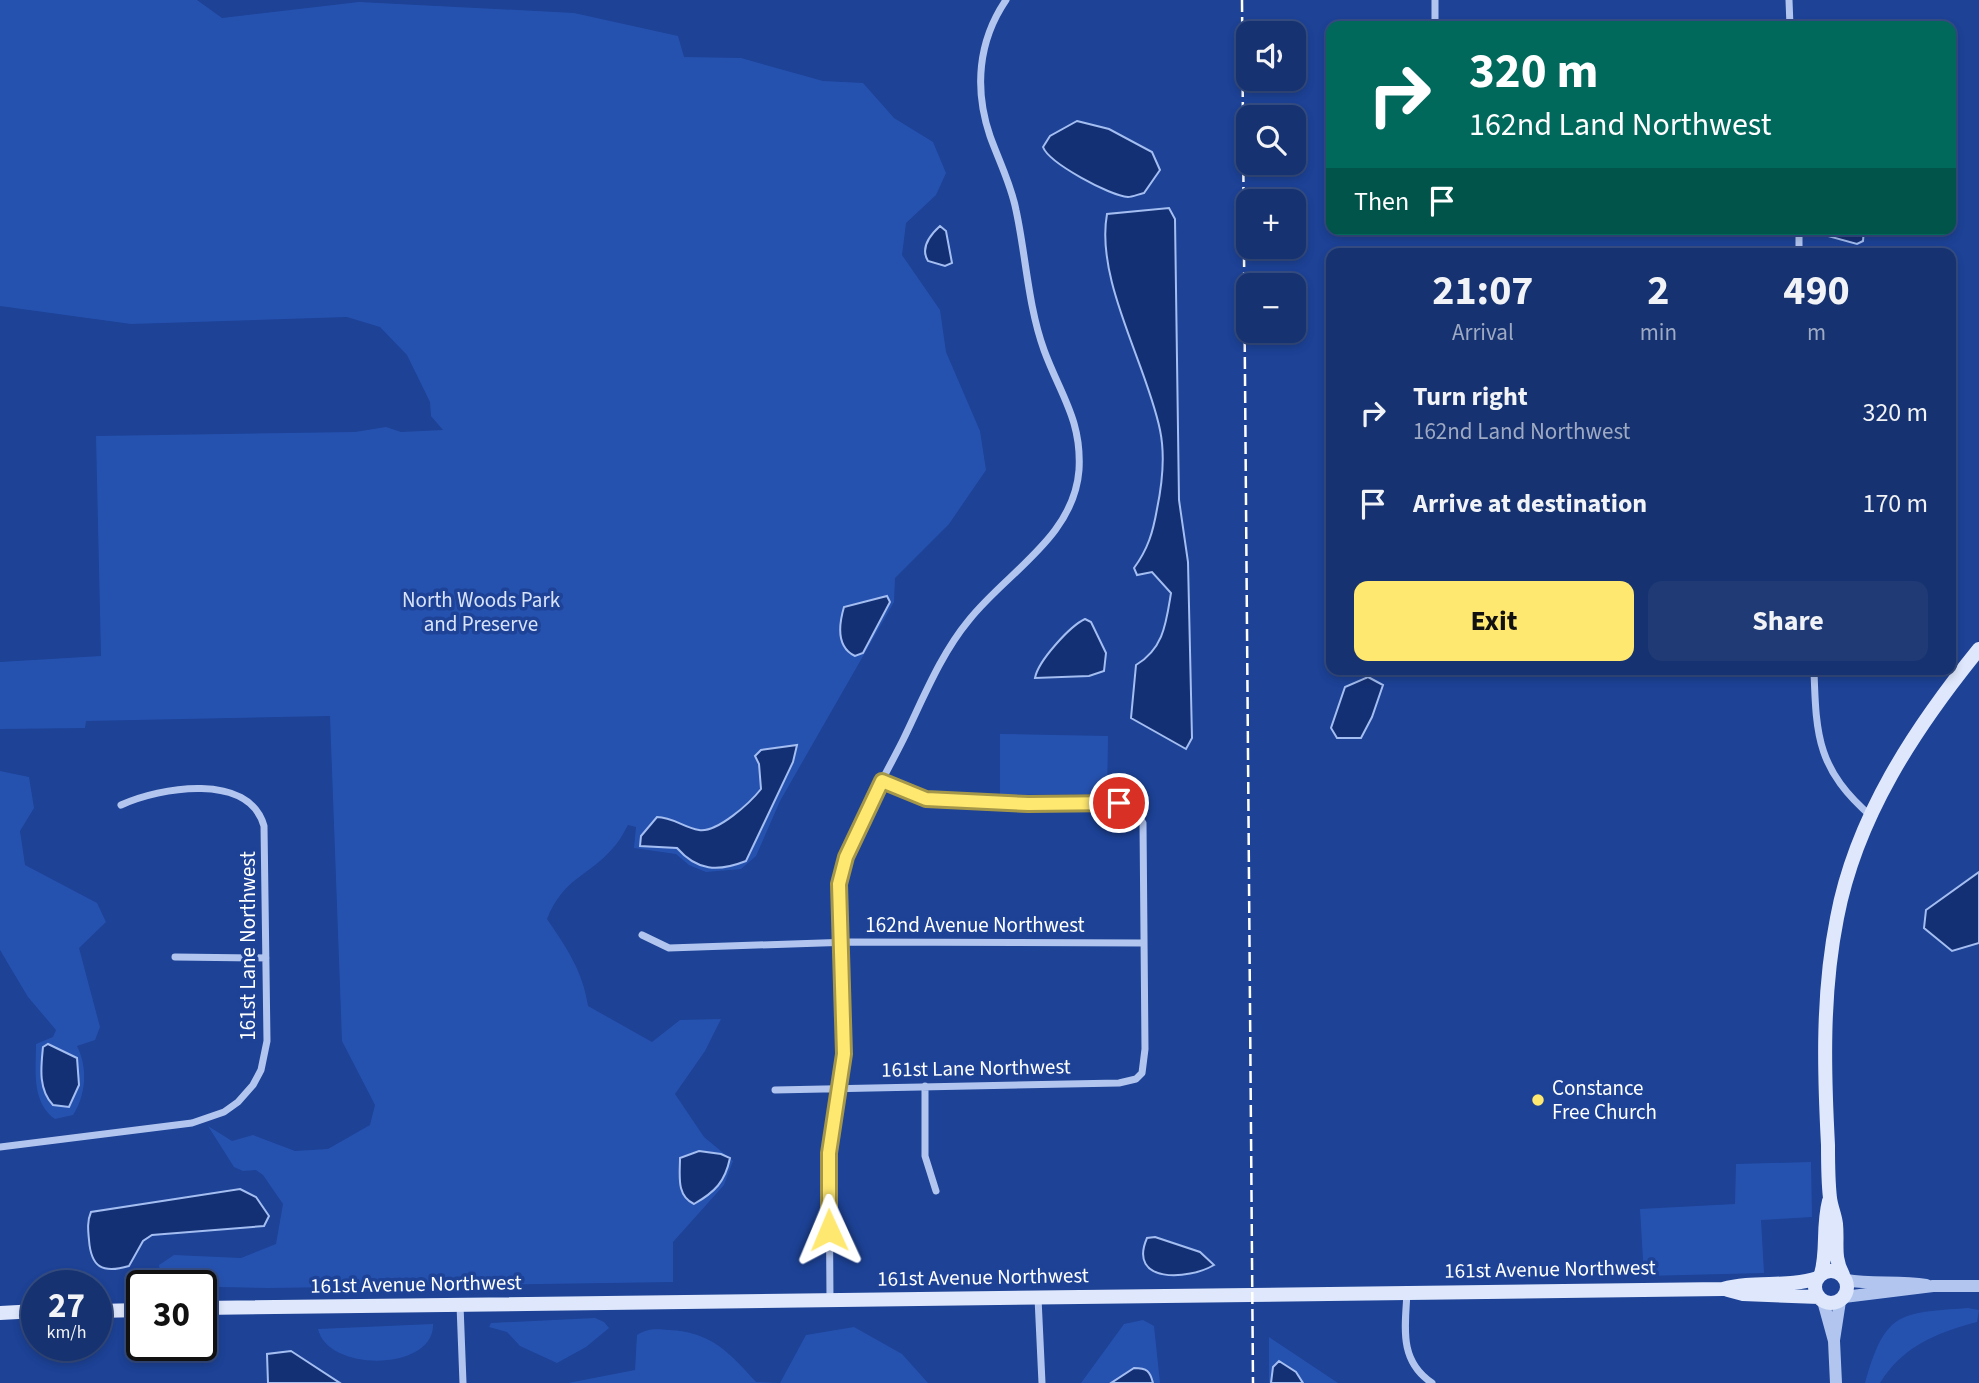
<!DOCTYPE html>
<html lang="en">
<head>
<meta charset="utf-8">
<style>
  body { margin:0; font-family:"Source Sans 3",sans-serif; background:#1f3a75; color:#f1f3f6; height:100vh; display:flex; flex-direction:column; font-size:26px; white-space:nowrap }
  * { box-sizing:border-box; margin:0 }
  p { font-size:23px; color:#9eaac3 }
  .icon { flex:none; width:38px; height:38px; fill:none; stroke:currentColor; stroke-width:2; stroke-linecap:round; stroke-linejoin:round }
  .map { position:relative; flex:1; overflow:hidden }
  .panel { position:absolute; left:1326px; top:248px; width:630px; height:427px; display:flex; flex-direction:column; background:#163270; border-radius:14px; box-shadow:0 4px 10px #0003,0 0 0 2px #354d83 }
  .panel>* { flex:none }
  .guide { position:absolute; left:1326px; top:21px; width:630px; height:214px; border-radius:14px; box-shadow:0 4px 10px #0003,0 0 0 2px #354d83; background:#00695c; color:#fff; overflow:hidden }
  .buttons { position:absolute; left:1236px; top:21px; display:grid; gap:14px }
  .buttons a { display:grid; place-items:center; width:70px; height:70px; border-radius:14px; background:#163270; box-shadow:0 4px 10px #0003,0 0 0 2px #354d83; font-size:35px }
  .speed { position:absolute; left:21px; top:1270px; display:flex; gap:14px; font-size:35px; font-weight:700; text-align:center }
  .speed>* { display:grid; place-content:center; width:91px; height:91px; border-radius:50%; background:#163270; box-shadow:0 4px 10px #0003,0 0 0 2px #354d83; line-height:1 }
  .speed small { font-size:18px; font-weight:400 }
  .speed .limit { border:4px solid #111; border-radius:10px; background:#fff; color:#111 }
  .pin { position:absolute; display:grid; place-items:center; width:60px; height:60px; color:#fff; margin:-30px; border:4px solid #fff; border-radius:50%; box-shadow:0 2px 7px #0007 }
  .me { position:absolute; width:77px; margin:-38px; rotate:359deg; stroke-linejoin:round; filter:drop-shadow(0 0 5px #0008) }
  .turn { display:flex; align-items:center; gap:24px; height:147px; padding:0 28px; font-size:32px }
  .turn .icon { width:91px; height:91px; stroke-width:2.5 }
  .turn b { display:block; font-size:49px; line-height:60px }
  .then { display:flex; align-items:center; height:66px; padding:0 28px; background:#0003; gap:14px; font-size:26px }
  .eta { display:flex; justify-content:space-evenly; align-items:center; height:119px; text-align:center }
  .eta b { font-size:42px; font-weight:700; line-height:49px }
  .primary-button { display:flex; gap:14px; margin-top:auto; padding:14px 28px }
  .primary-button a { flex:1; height:80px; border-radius:14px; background:#fee870; color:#111; font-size:28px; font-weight:700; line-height:80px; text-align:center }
  .primary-button a+a { background:#1f3a75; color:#f1f3f6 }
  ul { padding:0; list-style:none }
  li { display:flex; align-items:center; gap:21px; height:91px; padding:0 28px }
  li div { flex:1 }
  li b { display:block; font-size:26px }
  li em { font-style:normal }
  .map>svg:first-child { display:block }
  .green { fill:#2652af }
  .water { fill:#143075; stroke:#a4bef1; stroke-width:2 }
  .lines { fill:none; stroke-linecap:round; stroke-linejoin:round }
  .minor { stroke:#b1c5ef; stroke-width:7 }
  .tertiary { stroke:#b1c5ef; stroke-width:12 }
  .secondary { stroke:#dee7fb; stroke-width:14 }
  .rail { stroke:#fff; stroke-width:2.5; stroke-dasharray:12 5; stroke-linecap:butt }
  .route-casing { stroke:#a59749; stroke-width:18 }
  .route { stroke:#fee870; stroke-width:12 }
  .poi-dot { fill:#fee870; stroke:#1d4296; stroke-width:2.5 }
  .labels { text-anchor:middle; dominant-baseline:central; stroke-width:7; stroke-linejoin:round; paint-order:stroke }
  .park-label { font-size:21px; fill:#d8e3fb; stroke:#1d4296 }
  .street-label { font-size:21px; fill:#fff; stroke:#1d4296 }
  .poi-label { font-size:21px; fill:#fff; stroke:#1d4296; text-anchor:start }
</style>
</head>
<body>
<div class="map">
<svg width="1979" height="1383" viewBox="0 0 1979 1383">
  <rect width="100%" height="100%" fill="#1d4296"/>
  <path class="green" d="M0 0H197L222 18 359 2 574 13 678 36 684 57 741 58 823 81 863 83 894 118 933 142 946 173 936 195 906 223 902 255 940 310 946 352 980 431 986 470 949 524 895 578 894 602 780 801 756 856 741 869 706 872 689 865 676 854 634 848 636 827 628 825C624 832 619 842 613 848 587 878 564 877 547 919 567 948 583 972 588 1006L652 1042 680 1020 721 1019 705 1051 675 1094 704 1137 733 1161 724 1185 673 1242V1282L268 1288 174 1286 161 1278 159 1265 174 1255 241 1258 276 1244 283 1204 263 1175 256 1170 243 1171 234 1167 208 1126 232 1141 253 1135 295 1151 328 1149 370 1125 375 1105 342 1041 330 716 86 721 85 728 0 729V662L101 656 96 436 355 432 386 427 401 432 443 430 431 416 430 402 407 355 380 327 347 317 131 324 0 306Z
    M1000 734 1108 736 1107 794 1000 795Z
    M0 771 29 777 34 808 20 831 25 865 97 903 106 922 79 948 100 1027 95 1040 77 1046C88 1068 86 1095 73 1115L55 1119C31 1102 36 1070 36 1044L53 1037 56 1030 28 997 0 950Z
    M1811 1162 1812 1217 1761 1220 1764 1273 1644 1276 1640 1209 1735 1204 1736 1164Z
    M1968 1308 1979 1310 1977 1322C1936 1333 1903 1346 1880 1383H1865C1885 1312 1898 1313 1968 1308Z
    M595 1318 604 1322 609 1328 586 1347 557 1363 520 1346 507 1332 489 1327 491 1323Z
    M1143 1320 1154 1326 1160 1383H1081L1124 1324Z
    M433 1324C435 1371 328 1373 318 1329Z
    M854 1327 902 1354 928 1383H568L635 1370 637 1335C648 1328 656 1329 669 1330 711 1332 729 1352 756 1382L780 1383 806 1335Z
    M1269 1337 1338 1383H1269Z"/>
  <path class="water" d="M1077 121 1109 129 1152 152 1160 170 1144 193C1139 194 1132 197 1128 197 1110 196 1049 163 1043 147L1050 136Z
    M1169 208 1175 219 1179 500 1188 562 1192 738 1186 749 1131 718 1136 665C1164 648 1166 623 1171 593L1152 572 1137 575 1134 568C1148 549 1153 532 1157 509 1162 485 1165 454 1160 430 1147 365 1095 280 1107 214Z
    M940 226 946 231 952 263 945 266 928 261C920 248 930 235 940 226Z
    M1826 229H1864L1863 241 1857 244 1824 235 1821 231Z
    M887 596 890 602 863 653 855 656C836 647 839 624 844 607Z
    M1085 619 1091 622 1106 653 1104 671 1089 676 1035 678C1038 661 1070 626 1085 619Z
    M1368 677 1383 685 1372 717 1361 738H1337L1331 728 1345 687Z
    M797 745 793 762 746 861C718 872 697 871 677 848L640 846 641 836 657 817C673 817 684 828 699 830 717 833 750 803 761 789L759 764 755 756 761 750Z
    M1979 872V943L1952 951 1924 928 1926 910Z
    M48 1044 77 1058 79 1085 69 1107 53 1105C38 1089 41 1067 43 1047Z
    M699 1151 721 1154 730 1158C725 1182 715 1192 694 1204 676 1196 680 1175 680 1158Z
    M240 1189 256 1197 269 1216 264 1226 152 1235 143 1241 129 1266C102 1274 91 1267 89 1240 88 1230 87 1221 91 1212Z
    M1155 1237 1200 1252 1214 1265C1189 1280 1127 1284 1147 1238Z
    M291 1351 340 1383H268L267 1354Z
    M1279 1361 1296 1372 1303 1383H1271L1273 1367Z
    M1134 1368C1147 1368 1150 1371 1153 1383H1111Z"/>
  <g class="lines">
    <path class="minor" d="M1435 0V26
      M1789 0 1790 26
      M1799 229V254
      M1814 670C1816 738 1818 770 1872 817
      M642 935 669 948 851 942 1143 943
      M175 957 266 958
      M925 1086V1156L936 1191
      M775 1090 1119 1083 1136 1079 1142 1073 1145 1049 1143 823 1135 810 1119 803 1028 804 926 799 882 781
      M0 1147 192 1123 224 1112 238 1102 253 1085 261 1070 267 1041 264 826C249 772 160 787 121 805
      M1407 1293C1405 1328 1399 1361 1432 1383
      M1038 1298 1042 1383
      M830 1300 829 1153 844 1054 839 884C850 833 880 786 903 740 923 699 940 655 969 620 1007 572 1074 537 1079 470 1082 420 1060 394 1044 350 1028 306 1026 256 1016 210 1011 184 999 161 990 136 974 89 978 41 1006 0
      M460 1305 463 1383"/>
    <path class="tertiary" d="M1846 1280C1873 1285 1899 1280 1926 1285
      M1844 1297 1933 1286H1979
      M1823 1301 1834 1341 1836 1383
      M1834 1340 1840 1301"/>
    <path class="secondary" d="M1815 1287a16 16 0 1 1 32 0a16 16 0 1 1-32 0Z
      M1821 1274C1828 1249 1822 1229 1829 1201
      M1843 1275C1833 1257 1838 1243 1836 1224 1835 1215 1831 1207 1830 1198 1828 1181 1828 1163 1828 1145 1824 1070 1822 993 1837 918 1856 817 1915 728 1979 649
      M1728 1290 1743 1294 1819 1297
      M201 1308 1723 1289C1754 1280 1787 1288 1818 1278
      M96 1311 142 1310
      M0 1313 37 1311"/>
    <path class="rail" d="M1242 0 1253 1383"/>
  </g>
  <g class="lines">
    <defs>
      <path id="route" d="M829 1230V1153L844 1054 839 884 846 857 882 781 926 799 1028 804 1119 803"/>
    </defs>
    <use href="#route" class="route-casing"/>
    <use href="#route" class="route"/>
  </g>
  <circle class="poi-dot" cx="1538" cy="1100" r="7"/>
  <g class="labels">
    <g class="park-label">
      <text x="481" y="600">North Woods Park<tspan x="481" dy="24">and Preserve</tspan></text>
    </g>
    <g class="street-label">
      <text x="975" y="925">162nd Avenue Northwest</text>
      <text transform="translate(248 946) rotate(-90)">161st Lane Northwest</text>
      <text transform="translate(976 1068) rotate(-1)">161st Lane Northwest</text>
      <text transform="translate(1550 1269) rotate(-1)">161st Avenue Northwest</text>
      <text transform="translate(983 1277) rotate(-1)">161st Avenue Northwest</text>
      <text transform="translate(416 1284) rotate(-1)">161st Avenue Northwest</text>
    </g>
    <g class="poi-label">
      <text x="1552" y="1088">Constance<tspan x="1552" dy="24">Free Church</tspan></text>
    </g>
  </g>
</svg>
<div class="buttons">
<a><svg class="icon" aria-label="sound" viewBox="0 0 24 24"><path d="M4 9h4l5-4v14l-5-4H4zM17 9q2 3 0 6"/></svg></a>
<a><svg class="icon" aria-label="search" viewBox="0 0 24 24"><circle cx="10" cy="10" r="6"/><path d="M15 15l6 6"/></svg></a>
<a>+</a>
<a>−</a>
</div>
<div class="speed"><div>27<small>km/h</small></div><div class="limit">30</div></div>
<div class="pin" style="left:1119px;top:803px;background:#d93025"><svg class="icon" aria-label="arrive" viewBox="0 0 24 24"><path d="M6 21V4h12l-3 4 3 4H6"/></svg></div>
<svg class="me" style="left:829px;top:1230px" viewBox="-20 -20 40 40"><path d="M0-17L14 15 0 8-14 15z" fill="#fee870" stroke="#fff" stroke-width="4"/></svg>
<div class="guide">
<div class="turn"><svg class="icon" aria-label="right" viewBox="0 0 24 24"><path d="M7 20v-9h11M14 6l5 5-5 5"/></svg><div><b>320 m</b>162nd Land Northwest</div></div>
<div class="then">Then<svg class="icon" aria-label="arrive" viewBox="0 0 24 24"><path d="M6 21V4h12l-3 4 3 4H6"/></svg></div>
</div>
<section class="panel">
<div class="eta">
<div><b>21:07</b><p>Arrival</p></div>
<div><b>2</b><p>min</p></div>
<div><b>490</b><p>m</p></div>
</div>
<ul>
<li><svg class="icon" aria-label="right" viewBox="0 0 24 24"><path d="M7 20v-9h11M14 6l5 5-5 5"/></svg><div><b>Turn right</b><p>162nd Land Northwest</p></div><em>320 m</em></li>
<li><svg class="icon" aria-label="arrive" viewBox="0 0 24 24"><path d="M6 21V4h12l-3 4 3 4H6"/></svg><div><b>Arrive at destination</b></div><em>170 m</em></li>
</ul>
<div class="primary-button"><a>Exit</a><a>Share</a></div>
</section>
</div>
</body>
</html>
